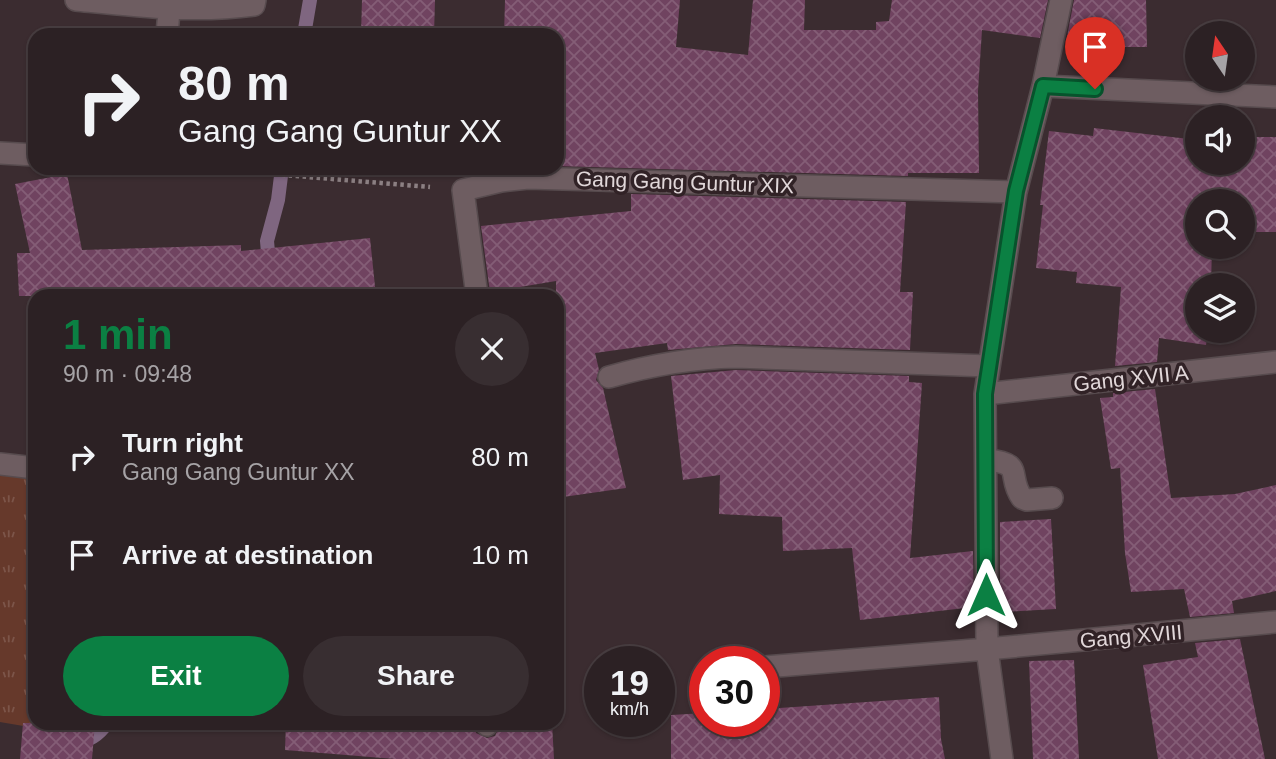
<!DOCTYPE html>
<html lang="en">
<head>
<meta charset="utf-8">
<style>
  body { margin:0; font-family:Helvetica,sans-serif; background:#382e31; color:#f1f3f6; height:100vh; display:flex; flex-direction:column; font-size:26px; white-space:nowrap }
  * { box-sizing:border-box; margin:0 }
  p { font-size:23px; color:#a6a3a6 }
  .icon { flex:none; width:38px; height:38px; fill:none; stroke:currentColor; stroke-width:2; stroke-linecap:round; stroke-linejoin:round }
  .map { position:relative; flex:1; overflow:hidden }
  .sheet { position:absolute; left:28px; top:289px; width:536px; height:441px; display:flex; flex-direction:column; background:#2c2124; border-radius:21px; box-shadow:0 2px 5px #0004,0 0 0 2px #483e41 }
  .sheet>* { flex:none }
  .guide { position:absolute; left:28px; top:28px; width:536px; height:147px; border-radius:21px; box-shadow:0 2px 5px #0004,0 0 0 2px #483e41; background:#2c2124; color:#f1f3f6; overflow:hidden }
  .needle { width:46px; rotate:347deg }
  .fabs { position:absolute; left:1185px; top:21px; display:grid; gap:14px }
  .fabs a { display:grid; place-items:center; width:70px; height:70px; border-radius:50%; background:#2c2124; box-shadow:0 2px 5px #0004,0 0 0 2px #483e41; font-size:35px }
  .speed { position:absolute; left:584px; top:646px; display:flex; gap:14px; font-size:35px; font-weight:700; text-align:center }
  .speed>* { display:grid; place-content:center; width:91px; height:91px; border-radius:50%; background:#2c2124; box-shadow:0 2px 5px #0004,0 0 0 2px #483e41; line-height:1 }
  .speed small { font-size:18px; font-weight:400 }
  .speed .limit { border:10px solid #d22; background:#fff; color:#111 }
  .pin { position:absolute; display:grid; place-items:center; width:60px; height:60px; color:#fff; margin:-72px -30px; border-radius:50% 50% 50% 0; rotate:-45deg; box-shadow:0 0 7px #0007 }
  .pin .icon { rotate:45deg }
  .me { position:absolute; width:77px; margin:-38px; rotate:0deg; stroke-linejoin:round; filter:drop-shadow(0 0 5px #0008) }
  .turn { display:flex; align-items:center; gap:24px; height:147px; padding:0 35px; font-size:32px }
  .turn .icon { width:91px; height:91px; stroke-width:2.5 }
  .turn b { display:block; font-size:49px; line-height:60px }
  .round { display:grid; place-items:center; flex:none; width:74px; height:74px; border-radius:37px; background:#382e31 }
  .summary { display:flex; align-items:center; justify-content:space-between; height:119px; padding:0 35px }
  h1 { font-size:42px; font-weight:600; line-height:52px; color:#0b8043 }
  .primary-button { display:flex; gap:14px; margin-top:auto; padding:14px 35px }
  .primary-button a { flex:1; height:80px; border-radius:42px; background:#0b8043; color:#fff; font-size:28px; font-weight:600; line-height:80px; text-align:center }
  .primary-button a+a { background:#382e31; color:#f1f3f6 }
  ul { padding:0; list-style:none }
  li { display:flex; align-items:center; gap:21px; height:98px; padding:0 35px }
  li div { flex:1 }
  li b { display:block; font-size:26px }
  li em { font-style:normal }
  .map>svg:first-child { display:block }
  .grass { fill:url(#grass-tufts) }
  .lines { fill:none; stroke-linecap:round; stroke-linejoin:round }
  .stream { stroke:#7f6680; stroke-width:14 }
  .building { fill:url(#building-cross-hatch) }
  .minor-casing { stroke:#574b4e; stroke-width:24 }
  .path { stroke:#8c8083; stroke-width:4.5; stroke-dasharray:3.5 3.5; stroke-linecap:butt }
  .minor { stroke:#6e5d61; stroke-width:21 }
  .route-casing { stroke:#07532c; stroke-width:18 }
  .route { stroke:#0b8043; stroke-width:12 }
  .labels { text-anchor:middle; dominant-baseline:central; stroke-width:7; stroke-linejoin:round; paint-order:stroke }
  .street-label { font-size:21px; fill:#e1d7d9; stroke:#312226 }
</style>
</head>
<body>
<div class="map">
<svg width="1276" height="759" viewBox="0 0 1276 759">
  <defs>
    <pattern id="grass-tufts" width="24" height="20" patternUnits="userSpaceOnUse" patternTransform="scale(1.75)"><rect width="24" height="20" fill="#66392b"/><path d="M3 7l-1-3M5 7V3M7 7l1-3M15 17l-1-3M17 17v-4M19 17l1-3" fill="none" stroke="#7c5549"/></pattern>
    <pattern id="building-cross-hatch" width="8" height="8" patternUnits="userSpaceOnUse" patternTransform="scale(1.75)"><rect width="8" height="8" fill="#704360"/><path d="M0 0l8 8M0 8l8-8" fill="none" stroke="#845d76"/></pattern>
  </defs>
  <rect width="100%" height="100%" fill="#3b2c30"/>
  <path class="grass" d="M0 472 35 474V723H51L47 730 0 722Z"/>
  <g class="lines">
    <path class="stream" d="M304 35 310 0
      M272 296 267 241 278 200 282 168
      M77 742C91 741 100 733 107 723"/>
  </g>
  <path class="building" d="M362 0H435L434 35H361Z
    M505 0H680L676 47 748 55 753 0H805L804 30H876V22L889 21 892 0H1048L1040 38 982 30 978 91 979 173H908V176L556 166V35H504Z
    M1074 0H1146L1147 47H1078V43L1066 42Z
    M1094 128 1189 139 1197 137V163H1242V137H1276V232H1242V201H1197V247H1212L1211 285H1197V331H1208L1206 345 1159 338 1157 362 1115 366 1121 287 1076 283 1077 272 1036 268 1043 205H1040L1049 131 1093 136Z
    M67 174 82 250 241 245V251L370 238 376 296H301V293L232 296H19L17 253H30L15 184Z
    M631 194 906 202 900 292H913L910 350 736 344 668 350 667 343 595 353 599 370 596 380 603 388 626 488 556 498V281L490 292 481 226 631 211Z
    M736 370 909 376V382L922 383 910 558 973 551 974 607 860 620 852 548 783 551 782 517 719 514 720 475 683 480 671 376Z
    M1155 389 1171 498 1235 494 1276 485V591L1232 601 1234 613 1190 617 1184 589 1131 592 1125 553 1120 468 1111 469 1100 398 1113 397V393Z
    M1051 519 1056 609 1004 612V604L1000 605V522Z
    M1240 639 1265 759H1158L1143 665 1198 657 1195 643Z
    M1074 660 1079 759H1033L1029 661Z
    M939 697 941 739 945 759H671V715L705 713V721H765V709Z
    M23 723H95L92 759H20Z
    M286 723H474L476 733 487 738 495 736 501 723H552L554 759H395L285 750Z"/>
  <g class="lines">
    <defs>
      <path id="minor" d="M76 0C136 6 194 13 254 5L255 0
        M167 35 169 10
        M1043 86 1276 97
        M0 153 35 155
        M477 296 463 190 501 181 528 178 1016 192
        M609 377C651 365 692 358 736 357L989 366
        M985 394 1276 362
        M986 460C1026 463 1006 475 1022 498L1027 500 1052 498
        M0 464 35 468
        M765 667 987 649 1276 622
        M487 725 488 723
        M1002 759 987 649 985 394 1016 192 1043 86 1061 0"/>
    </defs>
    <use href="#minor" class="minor-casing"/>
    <path class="path" d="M198 168 430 187"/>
    <use href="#minor" class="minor"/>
  </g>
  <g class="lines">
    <defs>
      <path id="route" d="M986 595 985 394 1016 191 1043 86 1095 89"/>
    </defs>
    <use href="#route" class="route-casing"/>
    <use href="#route" class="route"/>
  </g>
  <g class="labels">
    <g class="street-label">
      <text transform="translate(685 182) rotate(2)">Gang Gang Guntur XIX</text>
      <text transform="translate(1131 378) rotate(-6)">Gang XVII A</text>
      <text transform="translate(1131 636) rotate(-5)">Gang XVIII</text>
    </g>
  </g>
</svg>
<div class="fabs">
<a><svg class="needle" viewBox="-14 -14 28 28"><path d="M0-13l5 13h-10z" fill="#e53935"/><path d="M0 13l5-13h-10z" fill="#a6a3a6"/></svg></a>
<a><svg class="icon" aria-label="sound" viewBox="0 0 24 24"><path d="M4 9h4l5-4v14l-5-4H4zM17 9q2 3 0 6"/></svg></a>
<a><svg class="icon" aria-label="search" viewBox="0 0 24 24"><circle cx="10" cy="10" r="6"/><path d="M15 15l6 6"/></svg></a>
<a><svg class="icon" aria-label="layers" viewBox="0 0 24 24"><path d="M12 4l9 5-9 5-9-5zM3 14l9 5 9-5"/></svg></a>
</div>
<div class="speed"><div>19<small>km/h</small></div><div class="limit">30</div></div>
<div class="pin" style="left:1095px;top:89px;background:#d93025"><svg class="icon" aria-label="arrive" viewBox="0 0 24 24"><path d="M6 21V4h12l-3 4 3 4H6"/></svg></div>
<svg class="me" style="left:986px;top:595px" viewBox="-20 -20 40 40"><path d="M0-17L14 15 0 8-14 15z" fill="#0b8043" stroke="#fff" stroke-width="4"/></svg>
<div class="guide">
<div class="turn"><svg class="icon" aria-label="right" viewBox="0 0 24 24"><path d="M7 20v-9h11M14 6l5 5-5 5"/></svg><div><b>80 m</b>Gang Gang Guntur XX</div></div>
</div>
<section class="sheet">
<div class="summary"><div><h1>1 min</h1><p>90 m · 09:48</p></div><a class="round"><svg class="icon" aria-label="close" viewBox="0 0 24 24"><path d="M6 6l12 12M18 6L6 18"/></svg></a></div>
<ul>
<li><svg class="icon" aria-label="right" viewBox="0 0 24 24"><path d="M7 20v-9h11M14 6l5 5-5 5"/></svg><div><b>Turn right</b><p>Gang Gang Guntur XX</p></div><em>80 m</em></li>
<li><svg class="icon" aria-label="arrive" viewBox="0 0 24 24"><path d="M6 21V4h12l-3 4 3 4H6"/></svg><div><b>Arrive at destination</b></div><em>10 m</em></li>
</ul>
<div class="primary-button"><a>Exit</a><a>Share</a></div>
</section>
</div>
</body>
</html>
